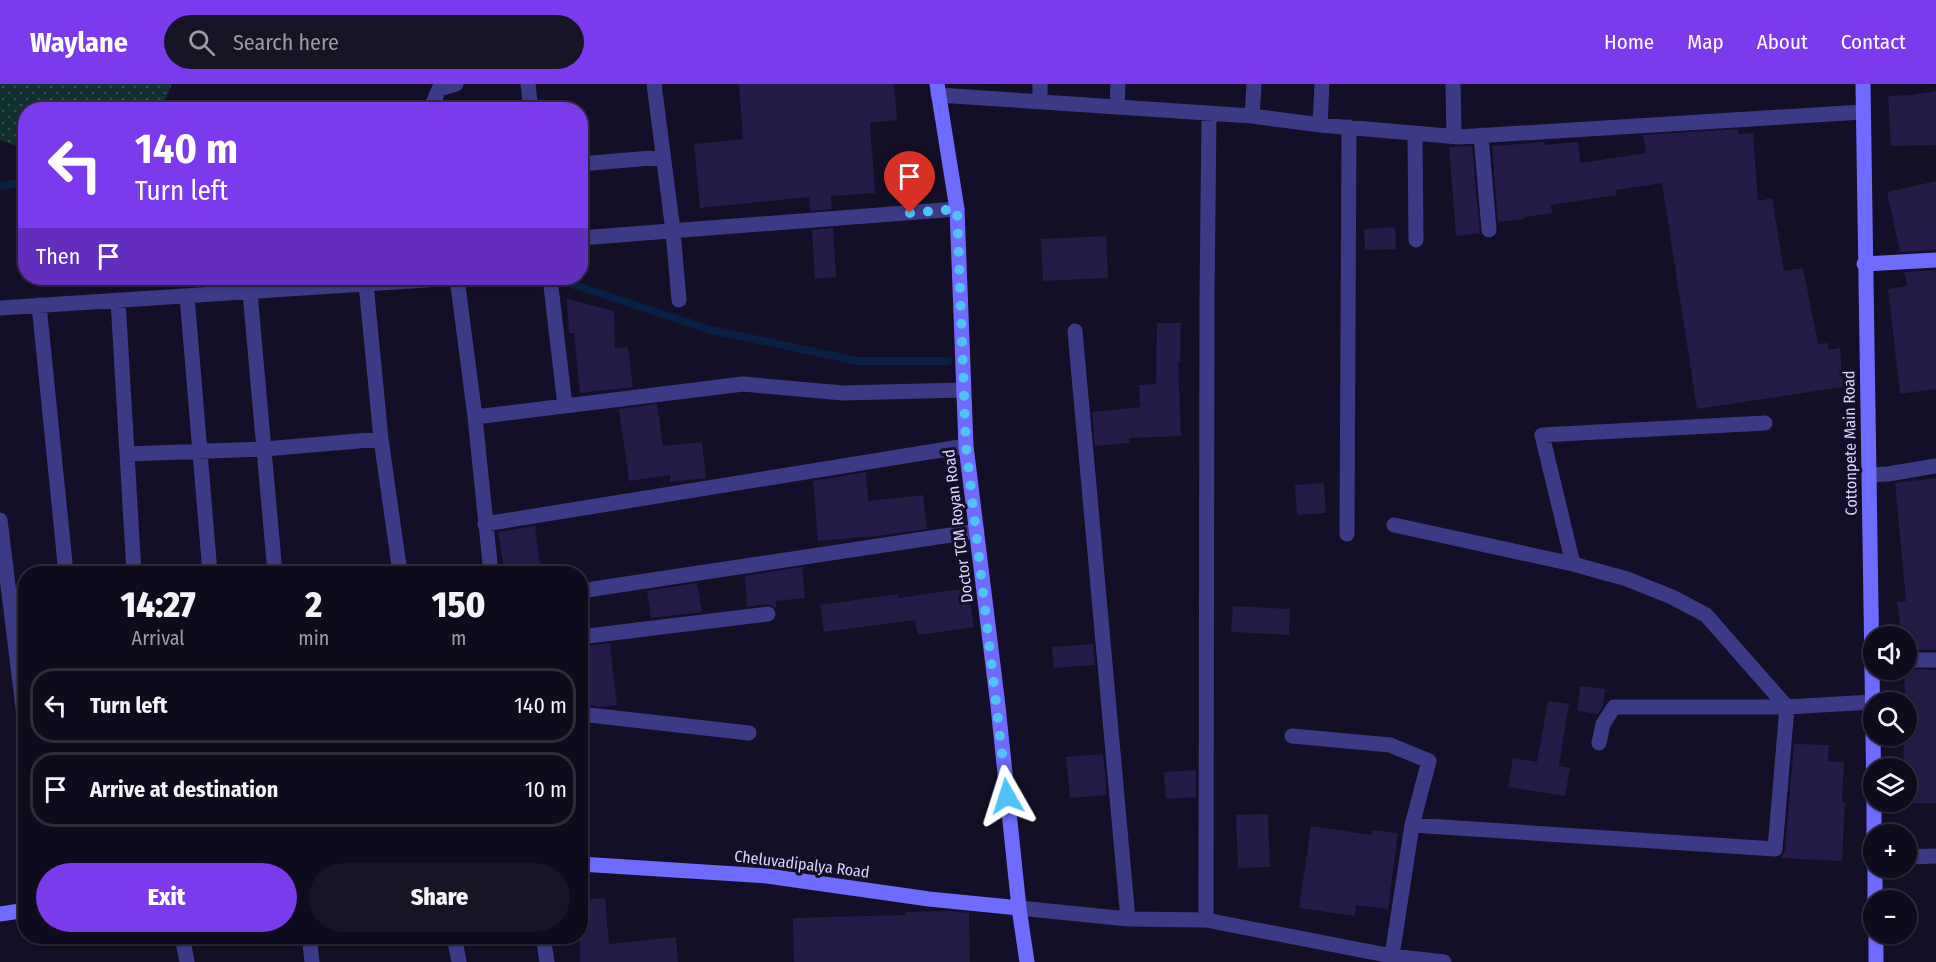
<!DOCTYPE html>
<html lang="en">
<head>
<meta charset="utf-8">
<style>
  body { margin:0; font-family:"Fira Sans Condensed",sans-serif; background:#171425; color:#f1f3f6; height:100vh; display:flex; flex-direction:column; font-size:22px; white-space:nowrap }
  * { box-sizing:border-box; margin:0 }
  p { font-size:20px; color:#9b9ba3 }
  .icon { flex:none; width:33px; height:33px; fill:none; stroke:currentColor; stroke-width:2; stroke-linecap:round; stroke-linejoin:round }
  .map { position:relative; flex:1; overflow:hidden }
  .details { position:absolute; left:18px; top:482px; width:570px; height:378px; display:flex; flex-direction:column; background:#0e0b1c; border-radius:24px; box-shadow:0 2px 4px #0004,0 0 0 2px #2e2b3b }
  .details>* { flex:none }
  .top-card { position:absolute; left:18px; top:18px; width:570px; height:183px; border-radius:24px; box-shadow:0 2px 4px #0004,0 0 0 2px #2e2b3b; background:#7c3aed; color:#fff; overflow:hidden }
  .fabs { position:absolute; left:1863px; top:542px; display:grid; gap:12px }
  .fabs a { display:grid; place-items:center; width:54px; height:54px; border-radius:50%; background:#0e0b1c; box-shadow:0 2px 4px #0004,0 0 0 2px #2e2b3b; font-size:30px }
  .pin { position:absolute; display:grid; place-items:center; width:51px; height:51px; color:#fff; margin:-62px -26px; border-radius:50% 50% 50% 0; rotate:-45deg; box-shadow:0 0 6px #0007 }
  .pin .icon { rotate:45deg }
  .me { position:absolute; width:66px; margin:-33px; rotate:354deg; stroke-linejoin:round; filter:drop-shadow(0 0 4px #0008) }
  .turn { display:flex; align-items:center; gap:21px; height:126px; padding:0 18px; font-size:27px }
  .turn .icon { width:78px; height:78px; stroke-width:2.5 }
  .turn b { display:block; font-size:42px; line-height:51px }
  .then { display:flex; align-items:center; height:57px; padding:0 18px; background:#0003; gap:12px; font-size:22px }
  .eta { display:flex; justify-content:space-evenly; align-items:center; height:102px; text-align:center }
  .eta b { font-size:36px; font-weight:800; line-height:42px }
  .button { display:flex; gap:12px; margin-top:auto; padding:12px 18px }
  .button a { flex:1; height:69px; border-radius:36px; background:#7c3aed; color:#fff; font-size:24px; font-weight:800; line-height:69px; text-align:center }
  .button a+a { background:#171425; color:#f1f3f6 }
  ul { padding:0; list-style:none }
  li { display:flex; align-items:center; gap:18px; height:75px; margin:0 12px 9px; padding:0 6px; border:3px solid #2e2b3b; border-radius:24px }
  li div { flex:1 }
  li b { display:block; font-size:22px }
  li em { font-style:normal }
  header { display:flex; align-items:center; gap:36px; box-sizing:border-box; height:84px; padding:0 30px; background:#7c3aed; color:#fff }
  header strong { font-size:28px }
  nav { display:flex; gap:33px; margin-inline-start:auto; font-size:21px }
  .search { width:420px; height:54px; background:#171425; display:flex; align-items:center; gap:15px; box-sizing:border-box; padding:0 21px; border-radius:33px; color:#9b9ba3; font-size:22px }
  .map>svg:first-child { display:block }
  .grass { fill:url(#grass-dots) }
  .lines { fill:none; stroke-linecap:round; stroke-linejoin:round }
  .stream { stroke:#0a1f44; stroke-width:8 }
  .building { fill:#241b47 }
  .street { stroke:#3d3a85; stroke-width:15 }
  .secondary { stroke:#6f6bff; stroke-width:15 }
  .route { stroke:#4fc3f7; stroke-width:10; stroke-dasharray:0 18 }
  .labels { text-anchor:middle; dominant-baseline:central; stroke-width:6; stroke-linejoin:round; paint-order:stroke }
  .street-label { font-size:16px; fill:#d9d4ff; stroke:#130f26 }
</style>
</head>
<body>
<header>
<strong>Waylane</strong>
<div class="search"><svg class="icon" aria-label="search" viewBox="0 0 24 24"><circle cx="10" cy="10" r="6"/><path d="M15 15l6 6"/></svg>Search here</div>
<nav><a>Home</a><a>Map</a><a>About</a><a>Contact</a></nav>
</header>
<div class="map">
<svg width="1936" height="878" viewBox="0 0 1936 878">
  <defs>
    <pattern id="grass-dots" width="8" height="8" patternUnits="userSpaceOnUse" patternTransform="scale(1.5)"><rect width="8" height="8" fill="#12302f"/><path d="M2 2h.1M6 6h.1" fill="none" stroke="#344d4e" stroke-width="1.8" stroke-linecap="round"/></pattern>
  </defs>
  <rect width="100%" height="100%" fill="#130f26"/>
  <path class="grass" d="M0 0H172L161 25 26 26 25 65 0 56Z"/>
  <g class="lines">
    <path class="stream" d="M0 102 26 98
      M553 194 711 246 858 277H948"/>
  </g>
  <path class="building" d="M739 0H894L897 36 870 39 875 109 831 112 832 125 810 127 809 113 700 124 694 60 743 55Z
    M1936 7V61L1891 62 1888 12 1912 11Z
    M1738 45 1739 50 1753 49 1758 117 1772 114 1784 187 1803 184 1818 260 1828 259V266L1840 264 1843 303 1697 325 1662 99 1616 106 1617 111 1551 121 1552 129 1524 133V135L1498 138 1492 62 1544 58V61L1578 58 1580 79 1646 69 1643 51Z
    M1472 62 1480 149 1456 152 1449 63Z
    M1936 97V166L1900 168 1887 108Z
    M1395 143 1396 165 1365 166 1364 145Z
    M833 144 836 193 815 195 812 146Z
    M1106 152 1108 194 1043 197 1041 155Z
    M1936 186V305L1900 310 1888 205 1907 202 1904 188Z
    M567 215 614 227 615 264 628 263 633 303 580 309 574 249H569Z
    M1157 239H1181L1180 278H1178L1181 352 1129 354V359L1095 362 1092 328 1140 323 1139 301 1156 300Z
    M657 320 663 362 702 358 706 394 670 398V391L629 397 619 325Z
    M866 388 868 417 923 411 927 445 877 452 818 457 813 397Z
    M1936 394V566H1906V552H1901L1897 518 1906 517 1895 399Z
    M1324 399 1326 429 1297 431 1295 401Z
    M535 442 541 489H505L498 448Z
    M802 483 805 514 776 517V524L767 520 747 523 745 492Z
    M697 499 702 528 651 534 647 507Z
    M968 504 974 543 918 551 915 536 824 548 820 521 898 510V514Z
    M1233 522 1290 525 1289 551 1231 548Z
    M610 559 617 621 601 623 580 620V563Z
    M1093 560 1095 581 1054 584 1052 563Z
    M1904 585 1936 586V719H1904V717H1906V684H1904L1903 651H1906Z
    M1580 602 1605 605 1603 622 1598 630 1577 627Z
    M1548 617 1569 620 1559 682 1570 684 1565 712 1508 703 1513 674 1537 678Z
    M1794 660 1829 661 1828 677 1844 678 1842 718H1845L1842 777 1781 774 1785 766Z
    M1103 670 1107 711 1070 714 1066 673Z
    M1196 686V713L1166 715 1164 688Z
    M1268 730 1270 783 1238 784 1236 731Z
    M1311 742 1371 751 1372 746 1398 749 1388 825 1356 821 1355 832 1299 824Z
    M605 814 609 860 676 853 678 878H580V816Z
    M950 827 969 829 970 878H794L793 834 905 831V828Z"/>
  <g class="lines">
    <path class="street" d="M528 0 531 26
      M654 0 673 147 679 216
      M1453 0 1454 52
      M938 11 1252 32 1320 41 1459 53 1863 28
      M1040 18V0
      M1117 23 1118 0
      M430 26 439 5 456 0
      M1252 32 1254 0
      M1320 41 1322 0
      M1415 49 1416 156
      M1481 51 1489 146
      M580 80 663 73
      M580 154 957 125
      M457 194 475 333 491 489
      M550 194 565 322
      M366 200 381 355 400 489
      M250 209 275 489
      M187 212 210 489
      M118 216 134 489
      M39 221 66 489
      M0 224 457 194
      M1075 247 1128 835
      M475 333 743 300 843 309 963 306
      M127 370 265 365 381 355
      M1869 391 1888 390 1936 382
      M0 436 26 648
      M485 440 966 362
      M1394 441 1573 480 1627 495 1672 513 1706 531 1787 623 1775 765 1412 741
      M1347 450 1349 43
      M1573 480 1542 351 1765 339
      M580 507 977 447
      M580 553 768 530
      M1906 576H1936
      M580 630 749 649
      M1292 652 1390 661 1429 677 1412 741 1392 872
      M1599 659 1603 640 1614 623H1787L1872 618
      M1906 773 1936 772
      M1019 824 1128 835 1206 836 1392 872 1444 878
      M1206 836 1207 214 1209 29
      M182 852 187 878
      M309 852 312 878
      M454 852 459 878
      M543 852 547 878"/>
    <path class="secondary" d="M937 0 957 125 966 362 998 622 1019 824 1027 878
      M1863 0 1874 717
      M1864 180 1936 176
      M1874 717V750
      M580 780 767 792 929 815 1019 824
      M1875 783V816
      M0 830 26 826
      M1876 878V849"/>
  </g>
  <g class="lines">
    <path class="route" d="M910 129 957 125 966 362 1007 712"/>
  </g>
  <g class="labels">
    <g class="street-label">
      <text transform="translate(1850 359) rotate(-91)">Cottonpete Main Road</text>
      <text transform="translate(958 442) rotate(-97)">Doctor TCM Royan Road</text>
      <text transform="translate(802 780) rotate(7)">Cheluvadipalya Road</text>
    </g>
  </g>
</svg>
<div class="fabs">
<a><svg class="icon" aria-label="sound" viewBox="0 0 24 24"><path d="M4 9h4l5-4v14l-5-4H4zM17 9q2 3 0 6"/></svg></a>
<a><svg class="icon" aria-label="search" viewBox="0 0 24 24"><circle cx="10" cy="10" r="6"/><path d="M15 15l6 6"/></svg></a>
<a><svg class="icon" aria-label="layers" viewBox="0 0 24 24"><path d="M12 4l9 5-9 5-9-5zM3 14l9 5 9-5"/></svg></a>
<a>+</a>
<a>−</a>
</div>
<div class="pin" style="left:910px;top:129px;background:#d93025"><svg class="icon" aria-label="arrive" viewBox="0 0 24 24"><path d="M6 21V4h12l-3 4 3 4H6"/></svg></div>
<svg class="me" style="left:1007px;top:712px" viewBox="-20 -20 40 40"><path d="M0-17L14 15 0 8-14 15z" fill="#4fc3f7" stroke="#fff" stroke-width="4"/></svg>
<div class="top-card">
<div class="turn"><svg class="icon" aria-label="left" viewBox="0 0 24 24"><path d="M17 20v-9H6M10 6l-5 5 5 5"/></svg><div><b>140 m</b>Turn left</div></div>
<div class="then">Then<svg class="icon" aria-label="arrive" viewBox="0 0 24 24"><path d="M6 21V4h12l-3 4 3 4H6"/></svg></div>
</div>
<section class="details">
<div class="eta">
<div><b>14:27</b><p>Arrival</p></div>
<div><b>2</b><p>min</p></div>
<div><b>150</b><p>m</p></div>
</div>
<ul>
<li><svg class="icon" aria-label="left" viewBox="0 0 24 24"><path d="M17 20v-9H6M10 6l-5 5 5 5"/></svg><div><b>Turn left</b></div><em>140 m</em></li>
<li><svg class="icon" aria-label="arrive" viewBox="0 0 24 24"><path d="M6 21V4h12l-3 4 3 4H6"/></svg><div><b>Arrive at destination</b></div><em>10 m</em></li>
</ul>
<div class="button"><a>Exit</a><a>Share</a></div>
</section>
</div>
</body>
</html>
